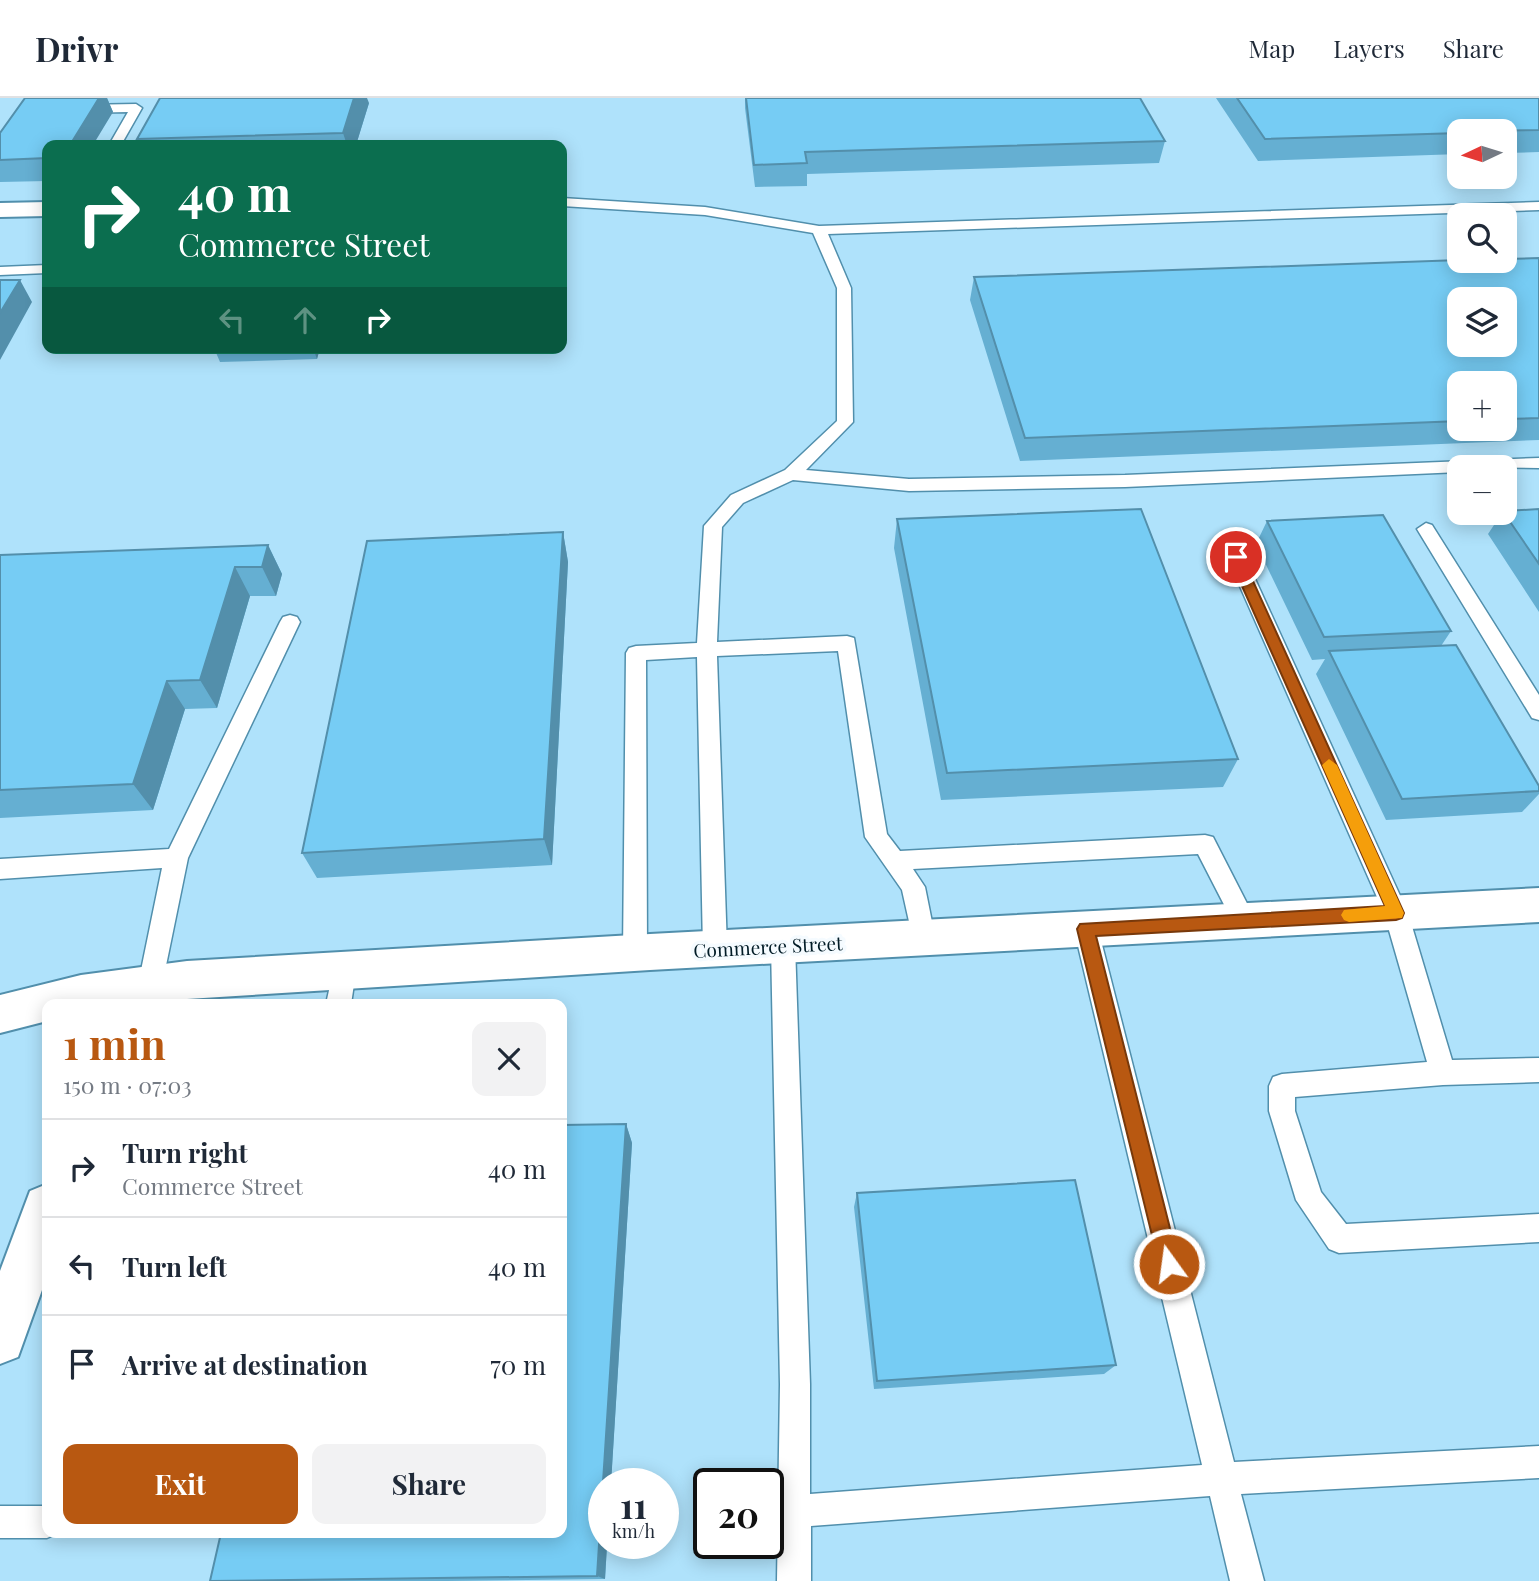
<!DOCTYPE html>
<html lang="en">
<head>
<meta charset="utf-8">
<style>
  body { margin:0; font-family:"Playfair Display",serif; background:#f2f2f3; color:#1f2937; height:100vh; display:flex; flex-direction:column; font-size:26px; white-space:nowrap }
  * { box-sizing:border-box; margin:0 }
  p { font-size:23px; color:#747a83 }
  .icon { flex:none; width:38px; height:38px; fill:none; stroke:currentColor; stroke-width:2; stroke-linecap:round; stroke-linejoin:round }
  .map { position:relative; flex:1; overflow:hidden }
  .details { position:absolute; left:42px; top:901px; width:525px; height:539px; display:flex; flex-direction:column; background:#fff; border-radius:14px; box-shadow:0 4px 18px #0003 }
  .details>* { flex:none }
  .hud { position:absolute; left:42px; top:42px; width:525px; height:214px; border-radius:14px; box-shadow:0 4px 18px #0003; background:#0b6e4f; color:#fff; overflow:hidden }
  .needle { width:46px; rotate:266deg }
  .buttons { position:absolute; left:1447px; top:21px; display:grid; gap:14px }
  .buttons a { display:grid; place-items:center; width:70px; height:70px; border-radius:14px; background:#fff; box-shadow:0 4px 18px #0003; font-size:35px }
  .speed { position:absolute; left:588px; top:1370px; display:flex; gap:14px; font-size:35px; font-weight:700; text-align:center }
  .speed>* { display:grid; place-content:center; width:91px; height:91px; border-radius:50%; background:#fff; box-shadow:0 4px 18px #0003; line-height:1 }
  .speed small { font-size:18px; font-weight:400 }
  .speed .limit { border:4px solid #111; border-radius:10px; background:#fff; color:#111 }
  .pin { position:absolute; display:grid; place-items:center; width:60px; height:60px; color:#fff; margin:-30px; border:4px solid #fff; border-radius:50%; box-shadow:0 2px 7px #0007 }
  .me { position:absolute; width:77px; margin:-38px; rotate:346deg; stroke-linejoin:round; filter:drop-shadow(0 0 5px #0008) }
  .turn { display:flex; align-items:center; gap:24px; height:147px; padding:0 21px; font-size:32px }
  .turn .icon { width:91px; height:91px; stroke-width:2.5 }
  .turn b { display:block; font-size:49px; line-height:60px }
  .lanes { display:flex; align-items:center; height:66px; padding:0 21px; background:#0003; justify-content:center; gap:35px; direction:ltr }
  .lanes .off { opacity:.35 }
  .round { display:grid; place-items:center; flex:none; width:74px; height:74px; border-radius:14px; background:#f2f2f3 }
  .headline { display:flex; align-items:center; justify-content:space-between; height:119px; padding:0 21px }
  h1 { font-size:42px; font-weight:700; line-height:52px; color:#b85811 }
  .action { display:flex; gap:14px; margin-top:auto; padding:14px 21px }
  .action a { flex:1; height:80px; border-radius:14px; background:#b85811; color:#fff; font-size:28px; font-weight:700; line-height:80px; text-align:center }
  .action a+a { background:#f2f2f3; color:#1f2937 }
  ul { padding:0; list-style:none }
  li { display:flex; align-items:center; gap:21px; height:98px; padding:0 21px; border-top:2px solid #e0e1e3 }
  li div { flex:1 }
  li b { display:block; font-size:26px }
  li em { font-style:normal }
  header { display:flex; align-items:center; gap:42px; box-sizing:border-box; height:98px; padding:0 35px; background:#fff; border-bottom:2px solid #e0e1e3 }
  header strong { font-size:33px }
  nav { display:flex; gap:38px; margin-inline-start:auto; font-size:24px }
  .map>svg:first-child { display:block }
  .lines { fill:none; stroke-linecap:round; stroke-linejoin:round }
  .lane-casing { stroke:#518fac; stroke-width:3 }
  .street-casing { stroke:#518fac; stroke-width:4 }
  .lane { fill:#fff; fill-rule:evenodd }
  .street { fill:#fff; fill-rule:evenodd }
  .wall { fill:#65afd2; fill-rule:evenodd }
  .shaded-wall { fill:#538fab }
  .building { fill:#76ccf4; stroke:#538fab; stroke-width:2; fill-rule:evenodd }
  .route { fill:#b85811; stroke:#78390b; stroke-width:2 }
  .slow { fill:#f59e0b }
  .labels { text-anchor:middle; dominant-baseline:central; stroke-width:7; stroke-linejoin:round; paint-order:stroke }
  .street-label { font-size:19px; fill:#011b26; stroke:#f5fbff }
</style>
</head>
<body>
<header>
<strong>Drivr</strong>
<nav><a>Map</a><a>Layers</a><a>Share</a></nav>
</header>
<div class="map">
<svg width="1539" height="1483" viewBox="0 0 1539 1483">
  <rect width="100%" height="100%" fill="#afe2fb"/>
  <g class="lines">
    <defs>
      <path id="lane" d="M136 6 142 10 121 47H109L128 14 80 15 74 11 80 7Z
        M562 100 705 109 819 128 1539 104V112L828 136 851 190 853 324 806 372 909 381 1125 377 1539 360V370L1460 369V374L1125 389 909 393 793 382 743 405 722 429 717 544 847 538 854 540 887 736 900 753 1205 737 1213 739 1256 823 1252 830 1244 833 1236 830 1198 756 913 771 925 789 935 839 932 846 923 849 914 846 902 792 865 739 838 553 717 558 727 851 724 859 715 862 706 859 703 851 697 559 646 562 647 855 644 863 635 866 626 863 623 855 626 555 629 550 636 548 697 545 704 428 731 397 785 372 837 323V190L813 135 705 117 562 108Z
        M47 167V175L0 177V169Z
        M1426 425 1432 427 1539 597V622L1532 620 1417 431Z
        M1236 453 1243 455 1245 459 1408 815 1452 962 1539 960V984L1443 987 1295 999V1013L1321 1094 1346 1126 1539 1116V1144L1339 1155 1329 1151 1296 1102 1269 1013V988L1273 979 1282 976 1427 964 1384 815 1227 459 1229 455Z
        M290 517 297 519 300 524 188 760 162 887 159 895 150 898 141 895 138 887 162 770 0 781V761L169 751 280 524 283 519Z
        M1086 821 1094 824 1098 831 1234 1364 1539 1348V1380L1241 1396 1264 1483H1230L1210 1398 811 1428V1483H777L780 1286 771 847 774 840 783 836 792 840 795 847 810 1286V1396L1202 1367 1074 831 1078 824Z
        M344 862 353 865 356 873 351 906H326L335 865Z
        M0 1408H47V1435H58L47 1440H0Z"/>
      <path id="street" d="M47 104V118L0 119V105Z
        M1539 790V824L650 872 187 901 144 906H47V923L0 935V897L81 877 187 863 650 836Z
        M47 1086V1178L18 1259 0 1266V1173L30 1093Z"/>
    </defs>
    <use href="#lane" class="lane-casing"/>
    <use href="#street" class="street-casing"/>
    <use href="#lane" class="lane"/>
    <use href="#street" class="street"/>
  </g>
  <path class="wall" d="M25 0H107L113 14 47 47V83L0 84V35Z
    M745 0H1140L1165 43 1159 65 807 76V88L755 89 745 10Z
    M1216 0H1539V54L1505 55V33H1460V56L1258 63Z
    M369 5 356 47H140L137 41Z
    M1539 160V342L1020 363 970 202 974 179ZM1460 285H1505V331H1460Z
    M214 250H320L317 261 220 264Z
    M1539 411V514L1488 436 1502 415Z
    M897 421 1238 661 1223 689 941 702 894 450Z
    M1267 423 1451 533 1441 548 1539 688V696L1522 714 1386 722 1316 576 1325 561 1312 562 1256 446Z
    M563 434 568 464 552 767 317 780 302 755Z
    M268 447 282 476 276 498H250L217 610 185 611 153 712 0 720V457Z
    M626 1026 632 1045 605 1481 446 1483H210Z
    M857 1095 1116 1267 1104 1276 874 1291 854 1109Z"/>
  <path class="shaded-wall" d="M99 0H107L113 14 93 47H70Z
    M354 0H367L369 5 356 47H347L343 35Z
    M20 182 32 204 0 262V215Z
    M313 250H320L317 261Z
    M563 434 568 464 552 767 544 741Z
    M268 447 282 476 276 498 262 469Z
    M235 469 250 498 217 610 200 582Z
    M167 583 185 611 153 712 133 686Z
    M626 1026 632 1045 611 1386H604V1446H607L605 1481 597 1478Z"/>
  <path class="building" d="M25 0H99L70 47H47V60L0 62V35Z
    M160 0H354L343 35 137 41Z
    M746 0H1140L1165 43 805 54 807 65 754 67Z
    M1237 0H1539V32L1460 33V35L1265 41Z
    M1539 160V320L1505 321V285H1460V323L1025 340 974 179 1460 162 1505 163V161ZM1460 201H1505V247H1460Z
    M0 182H20L0 215Z
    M1141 411 1238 661 947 675 897 421Z
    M1539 411V466L1504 415 1505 413Z
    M1383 417 1451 533 1324 539 1267 423Z
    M563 434 544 741 302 755 367 443Z
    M268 447 262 469H235L200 582 167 583 133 686 0 692V457Z
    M1456 547 1539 688V693L1402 701 1329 553Z
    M626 1026 597 1478 210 1483 221 1435H562V1027Z
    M1075 1082 1116 1267 877 1283 857 1095Z"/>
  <path class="route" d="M1236 455 1242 459 1404 815 1402 820 1396 822 1096 838 1179 1166 1176 1173 1169 1176 1162 1173 1159 1166 1077 831 1080 826 1385 808 1229 459Z"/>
  <path class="slow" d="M1329 661 1337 667 1404 815 1402 820 1349 824 1344 822 1341 817 1344 812 1385 808 1322 667Z"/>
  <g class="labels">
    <g class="street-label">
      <text transform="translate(768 848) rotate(-3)">Commerce Street</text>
    </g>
  </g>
</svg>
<div class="buttons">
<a><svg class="needle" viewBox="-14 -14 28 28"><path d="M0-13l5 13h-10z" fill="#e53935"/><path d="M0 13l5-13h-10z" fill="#747a83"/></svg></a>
<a><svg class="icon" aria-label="search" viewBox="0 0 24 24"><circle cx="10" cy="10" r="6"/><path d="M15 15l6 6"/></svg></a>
<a><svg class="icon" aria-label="layers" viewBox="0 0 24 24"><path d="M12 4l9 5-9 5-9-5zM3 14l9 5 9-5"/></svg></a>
<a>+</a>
<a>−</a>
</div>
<div class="speed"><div>11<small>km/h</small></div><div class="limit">20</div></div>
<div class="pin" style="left:1236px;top:459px;background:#d93025"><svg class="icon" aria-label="arrive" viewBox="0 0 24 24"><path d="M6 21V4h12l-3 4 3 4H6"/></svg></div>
<svg class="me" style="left:1169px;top:1166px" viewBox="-20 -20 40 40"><circle r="17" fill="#b85811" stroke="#fff" stroke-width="3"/><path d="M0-11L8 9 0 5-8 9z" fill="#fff"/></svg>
<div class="hud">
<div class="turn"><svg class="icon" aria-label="right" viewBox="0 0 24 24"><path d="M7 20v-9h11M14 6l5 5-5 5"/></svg><div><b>40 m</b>Commerce Street</div></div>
<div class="lanes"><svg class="icon off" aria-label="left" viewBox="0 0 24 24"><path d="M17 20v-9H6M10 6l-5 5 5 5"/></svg><svg class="icon off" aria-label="ahead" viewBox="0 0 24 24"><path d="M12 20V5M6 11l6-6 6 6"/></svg><svg class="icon" aria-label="right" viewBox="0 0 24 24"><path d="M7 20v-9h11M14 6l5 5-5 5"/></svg></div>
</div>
<section class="details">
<div class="headline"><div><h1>1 min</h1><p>150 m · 07:03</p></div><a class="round"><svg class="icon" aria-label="close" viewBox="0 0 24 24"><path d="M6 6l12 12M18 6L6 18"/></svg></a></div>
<ul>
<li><svg class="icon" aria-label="right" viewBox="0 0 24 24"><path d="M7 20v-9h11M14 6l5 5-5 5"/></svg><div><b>Turn right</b><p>Commerce Street</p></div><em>40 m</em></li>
<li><svg class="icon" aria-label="left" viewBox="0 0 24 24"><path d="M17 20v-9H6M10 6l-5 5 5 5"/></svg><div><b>Turn left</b></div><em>40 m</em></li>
<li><svg class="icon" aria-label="arrive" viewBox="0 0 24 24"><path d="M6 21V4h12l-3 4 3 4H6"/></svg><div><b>Arrive at destination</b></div><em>70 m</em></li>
</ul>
<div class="action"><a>Exit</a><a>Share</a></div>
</section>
</div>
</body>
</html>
